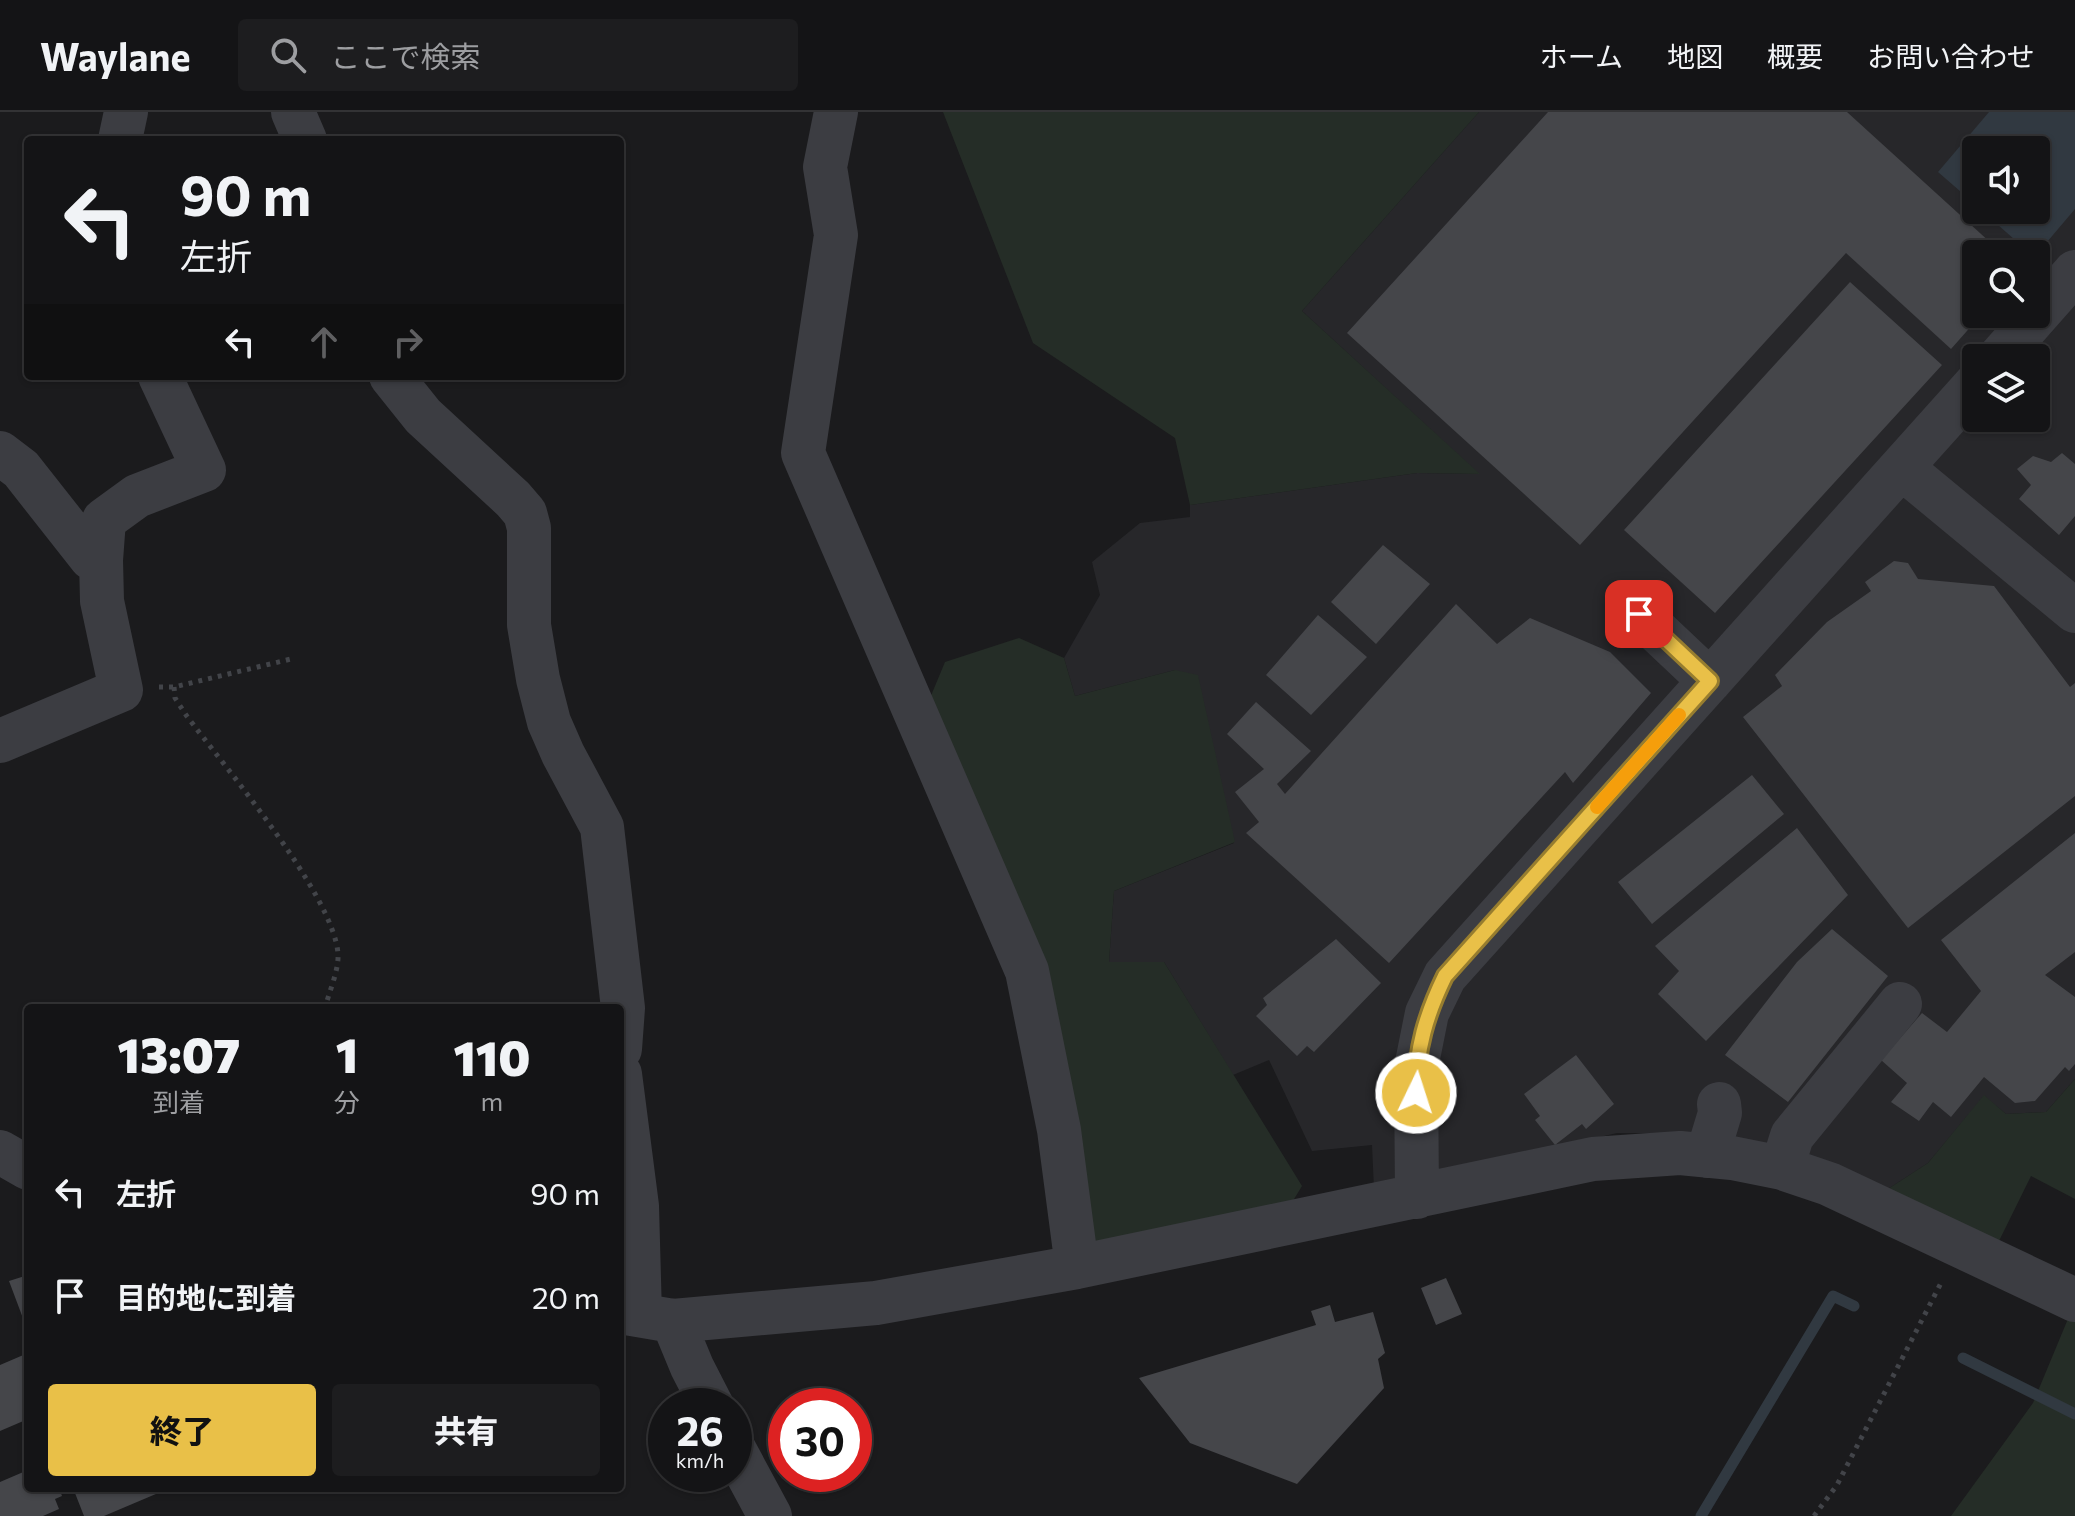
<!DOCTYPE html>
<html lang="ja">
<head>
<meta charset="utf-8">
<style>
  body { margin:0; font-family:Commissioner,"Noto Sans JP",sans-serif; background:#1d1d1f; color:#f1f3f6; height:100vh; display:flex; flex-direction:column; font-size:30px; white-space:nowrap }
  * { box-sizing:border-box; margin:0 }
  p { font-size:26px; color:#9d9ea1 }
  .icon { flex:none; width:44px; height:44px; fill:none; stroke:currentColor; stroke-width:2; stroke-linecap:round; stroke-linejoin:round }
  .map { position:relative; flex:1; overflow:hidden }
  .panel { position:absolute; left:24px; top:892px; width:600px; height:488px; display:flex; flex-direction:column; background:#141416; border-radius:8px; box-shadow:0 2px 6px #0004,0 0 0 2px #333335 }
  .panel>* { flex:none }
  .guide { position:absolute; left:24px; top:24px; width:600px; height:244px; border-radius:8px; box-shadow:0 2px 6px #0004,0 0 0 2px #333335; background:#141416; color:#f1f3f6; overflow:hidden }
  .buttons { position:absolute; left:1962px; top:24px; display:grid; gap:16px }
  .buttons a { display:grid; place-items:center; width:88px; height:88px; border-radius:8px; background:#141416; box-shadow:0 2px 6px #0004,0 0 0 2px #333335; font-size:40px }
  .speed { position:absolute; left:648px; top:1276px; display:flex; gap:16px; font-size:40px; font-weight:700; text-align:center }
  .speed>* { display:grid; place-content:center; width:104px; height:104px; border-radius:50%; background:#141416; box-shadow:0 2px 6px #0004,0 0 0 2px #333335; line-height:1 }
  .speed small { font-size:20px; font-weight:400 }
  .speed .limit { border:12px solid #d22; background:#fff; color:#111 }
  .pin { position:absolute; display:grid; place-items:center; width:68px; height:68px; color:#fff; margin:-34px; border-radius:16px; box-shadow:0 4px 12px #0006 }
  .me { position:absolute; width:88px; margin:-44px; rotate:4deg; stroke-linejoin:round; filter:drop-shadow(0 0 6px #0008) }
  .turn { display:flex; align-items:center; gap:28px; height:168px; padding:0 24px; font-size:36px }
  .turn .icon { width:104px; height:104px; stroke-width:2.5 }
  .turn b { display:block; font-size:56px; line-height:68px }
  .lanes { display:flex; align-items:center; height:76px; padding:0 24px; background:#0003; justify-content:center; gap:40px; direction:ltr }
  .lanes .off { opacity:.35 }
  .eta { display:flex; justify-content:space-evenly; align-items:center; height:136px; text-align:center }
  .eta b { font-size:48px; font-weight:800; line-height:56px }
  .action { display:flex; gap:16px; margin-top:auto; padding:16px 24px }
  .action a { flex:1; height:92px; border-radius:8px; background:#e9c048; color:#111; font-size:32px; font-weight:800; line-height:92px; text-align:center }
  .action a+a { background:#1d1d1f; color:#f1f3f6 }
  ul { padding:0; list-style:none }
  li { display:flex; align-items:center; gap:24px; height:104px; padding:0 24px }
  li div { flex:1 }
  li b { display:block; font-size:30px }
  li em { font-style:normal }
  header { display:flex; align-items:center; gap:48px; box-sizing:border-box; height:112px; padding:0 40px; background:#141416; border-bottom:2px solid #333335 }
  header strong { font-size:38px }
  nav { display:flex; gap:44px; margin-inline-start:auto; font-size:28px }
  .search { width:560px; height:72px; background:#1d1d1f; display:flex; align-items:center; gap:20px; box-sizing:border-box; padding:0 28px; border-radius:8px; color:#9d9ea1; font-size:30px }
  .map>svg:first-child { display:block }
  .built { fill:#27272a; fill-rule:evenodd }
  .green { fill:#252d27 }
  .water { fill:#313941 }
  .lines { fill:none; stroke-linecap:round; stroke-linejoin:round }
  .stream { stroke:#313941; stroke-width:11 }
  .building { fill:#45464a }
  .path { stroke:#424449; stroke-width:5; stroke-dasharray:4 6; stroke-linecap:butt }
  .minor { stroke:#3c3d42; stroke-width:44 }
  .route-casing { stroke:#977d2f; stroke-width:20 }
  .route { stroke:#e9c048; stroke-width:14 }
  .slow { stroke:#f59e0b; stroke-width:14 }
</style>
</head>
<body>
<header>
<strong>Waylane</strong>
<div class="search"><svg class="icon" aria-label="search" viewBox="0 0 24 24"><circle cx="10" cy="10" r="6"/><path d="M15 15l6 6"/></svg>ここで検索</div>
<nav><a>ホーム</a><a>地図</a><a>概要</a><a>お問い合わせ</a></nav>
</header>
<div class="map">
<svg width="2075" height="1404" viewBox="0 0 2075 1404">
  <rect width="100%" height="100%" fill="#1b1b1d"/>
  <path class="built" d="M1479 0H2075V967L2046 1000 2006 1002 1984 984 1928 1051 1888 1077 1662 1021H1617L1374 1077 1372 1033 1312 1039 1269 948 1233 963 1164 850H1109L1114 779 1234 731 1175 558 1075 584 1064 546 1100 483 1092 450 1140 411 1190 405V393L1417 361 1479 362 1302 199ZM1976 38H2036V98H1976ZM1976 142H2036V202H1976ZM1976 246H2036V306H1976Z"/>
  <path class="green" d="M943 0H1479L1302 199 1480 362 1417 361 1190 393 1175 326 1033 231Z
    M1019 526 1064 546 1075 584 1175 558 1198 563 1235 730 1114 779 1109 850H1164L1302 1074 1288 1097 1099 1137 1081 1120 1069 1017 925 598 945 550Z
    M2075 967V1087L2031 1064 1999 1129 1888 1077 1928 1051 1984 983 2006 1002 2046 1000Z
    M2075 1190V1404H1951L2033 1291Z"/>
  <path class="water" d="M1989 0H2075V97L2036 143 2031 142 1981 98H2036V38H1976V93L1938 60Z"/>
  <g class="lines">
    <path class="stream" d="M1963 1246 2075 1302
      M1701 1404 1833 1184 1854 1194"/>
  </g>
  <path class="building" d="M1548 0H1847L2003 142H1976V202H1982L1951 237 1846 141 1580 433 1347 221Z
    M1850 170 1942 253 1715 501 1624 418Z
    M2062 341 2075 352V404L2059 423 2019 387 2031 373 2017 357 2033 344 2051 350Z
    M1383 433 1430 472 1376 532 1331 490Z
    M1894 449 1908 451 1918 467 1994 474 2070 575 2075 571V684L1908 816 1743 605 1782 574 1775 563 1827 510 1871 479 1865 470Z
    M1456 492 1497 532 1530 506 1610 540 1651 581 1573 671 1565 660 1389 851 1246 721 1259 710 1235 680 1264 657 1227 622 1256 590 1311 639 1277 672 1285 682Z
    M1318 503 1367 545 1311 603 1266 563Z
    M1752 663 1784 702 1652 812 1618 770Z
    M1797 716 1848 783 1706 929 1658 882 1679 859 1655 834Z
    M2075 721V840L2045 863 2075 885V952L2069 959 2065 955 2035 989 2015 991 1984 965 1951 1005 1933 990 1919 1009 1891 990 1907 971 1881 948 1922 901 1947 920 1981 879 1941 828Z
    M1832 817 1888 864 1788 990 1725 943 1797 850Z
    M1336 827 1381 871 1314 940 1307 934 1297 944 1256 904 1267 893 1263 886Z
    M1576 943 1614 992 1586 1017 1582 1012 1555 1033 1535 1008 1540 1004 1524 982Z
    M28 1163V1207L24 1209 9 1169Z
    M1446 1166 1462 1202 1436 1213 1421 1176Z
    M1330 1193 1335 1210 1373 1200 1385 1241 1378 1247 1384 1276 1297 1372 1190 1331 1139 1266 1316 1213 1311 1199Z
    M28 1241V1307L0 1319V1253Z
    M28 1358V1376H59L62 1384 55 1387 59 1397 43 1404H0V1370Z
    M73 1376H170L104 1404H84Z"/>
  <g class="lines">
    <path class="path" d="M159 575H174L291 547
      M174 575 175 586 186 603C224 654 334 783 338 842 339 858 329 880 325 896
      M1814 1404 1837 1373 1942 1169"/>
    <path class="minor" d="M293 0 305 28
      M836 0 825 55 836 123 803 341 1027 859 1059 1018 1077 1155
      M120 28 126 0
      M1999 246 2075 160
      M391 264 423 304 513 387 525 401 529 416V513L538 567 549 610 563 642 602 715 623 896 620 937
      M0 341 21 357 91 446 101 448
      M1902 356 2075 499
      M1639 502 1710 569
      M0 629 121 578 102 489 101 448 104 408 137 384 204 358 160 264
      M620 962 637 1094 640 1203
      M0 1040 28 1056
      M1707 1044 1720 1001 1719 992
      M1782 1056 1792 1024 1900 892
      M1417 1085 1416 956 1427 901 1445 864 1976 272
      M620 1200 673 1209 876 1191 1077 1155 1593 1047 1680 1041 1732 1046 1782 1056 1829 1072 2075 1188
      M673 1209 692 1255 712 1294
      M734 1337 770 1404"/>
  </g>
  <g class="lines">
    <defs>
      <path id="route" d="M1416 981C1416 937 1426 903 1445 864L1710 569 1639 502"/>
    </defs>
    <use href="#route" class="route-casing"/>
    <use href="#route" class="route"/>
    <path class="slow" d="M1597 695 1679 603"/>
  </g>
</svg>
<div class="buttons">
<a><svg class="icon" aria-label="sound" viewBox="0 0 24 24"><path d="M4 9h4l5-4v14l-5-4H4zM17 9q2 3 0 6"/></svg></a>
<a><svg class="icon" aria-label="search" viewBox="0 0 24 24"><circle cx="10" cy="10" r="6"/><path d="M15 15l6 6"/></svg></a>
<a><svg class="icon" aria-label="layers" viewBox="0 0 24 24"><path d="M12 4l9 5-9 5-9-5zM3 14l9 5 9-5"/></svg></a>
</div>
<div class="speed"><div>26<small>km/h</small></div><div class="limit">30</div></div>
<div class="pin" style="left:1639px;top:502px;background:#d93025"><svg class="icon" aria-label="arrive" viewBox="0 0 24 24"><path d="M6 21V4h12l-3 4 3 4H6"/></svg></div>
<svg class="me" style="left:1416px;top:981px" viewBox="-20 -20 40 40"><circle r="17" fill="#e9c048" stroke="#fff" stroke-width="3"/><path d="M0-11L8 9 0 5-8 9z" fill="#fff"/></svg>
<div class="guide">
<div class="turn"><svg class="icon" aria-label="left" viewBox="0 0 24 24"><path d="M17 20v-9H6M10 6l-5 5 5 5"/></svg><div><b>90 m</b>左折</div></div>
<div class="lanes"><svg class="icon" aria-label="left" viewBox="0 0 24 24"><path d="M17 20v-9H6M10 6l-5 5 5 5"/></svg><svg class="icon off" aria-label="ahead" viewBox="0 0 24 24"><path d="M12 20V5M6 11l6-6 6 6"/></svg><svg class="icon off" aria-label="right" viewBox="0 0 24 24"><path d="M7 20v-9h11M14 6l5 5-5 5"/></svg></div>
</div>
<section class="panel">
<div class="eta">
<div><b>13:07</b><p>到着</p></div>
<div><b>1</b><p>分</p></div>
<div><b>110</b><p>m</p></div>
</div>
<ul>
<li><svg class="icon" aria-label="left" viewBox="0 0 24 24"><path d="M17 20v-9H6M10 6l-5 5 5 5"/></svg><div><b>左折</b></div><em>90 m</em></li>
<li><svg class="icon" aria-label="arrive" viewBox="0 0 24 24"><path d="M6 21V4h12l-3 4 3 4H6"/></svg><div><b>目的地に到着</b></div><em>20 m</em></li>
</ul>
<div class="action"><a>終了</a><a>共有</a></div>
</section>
</div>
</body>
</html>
